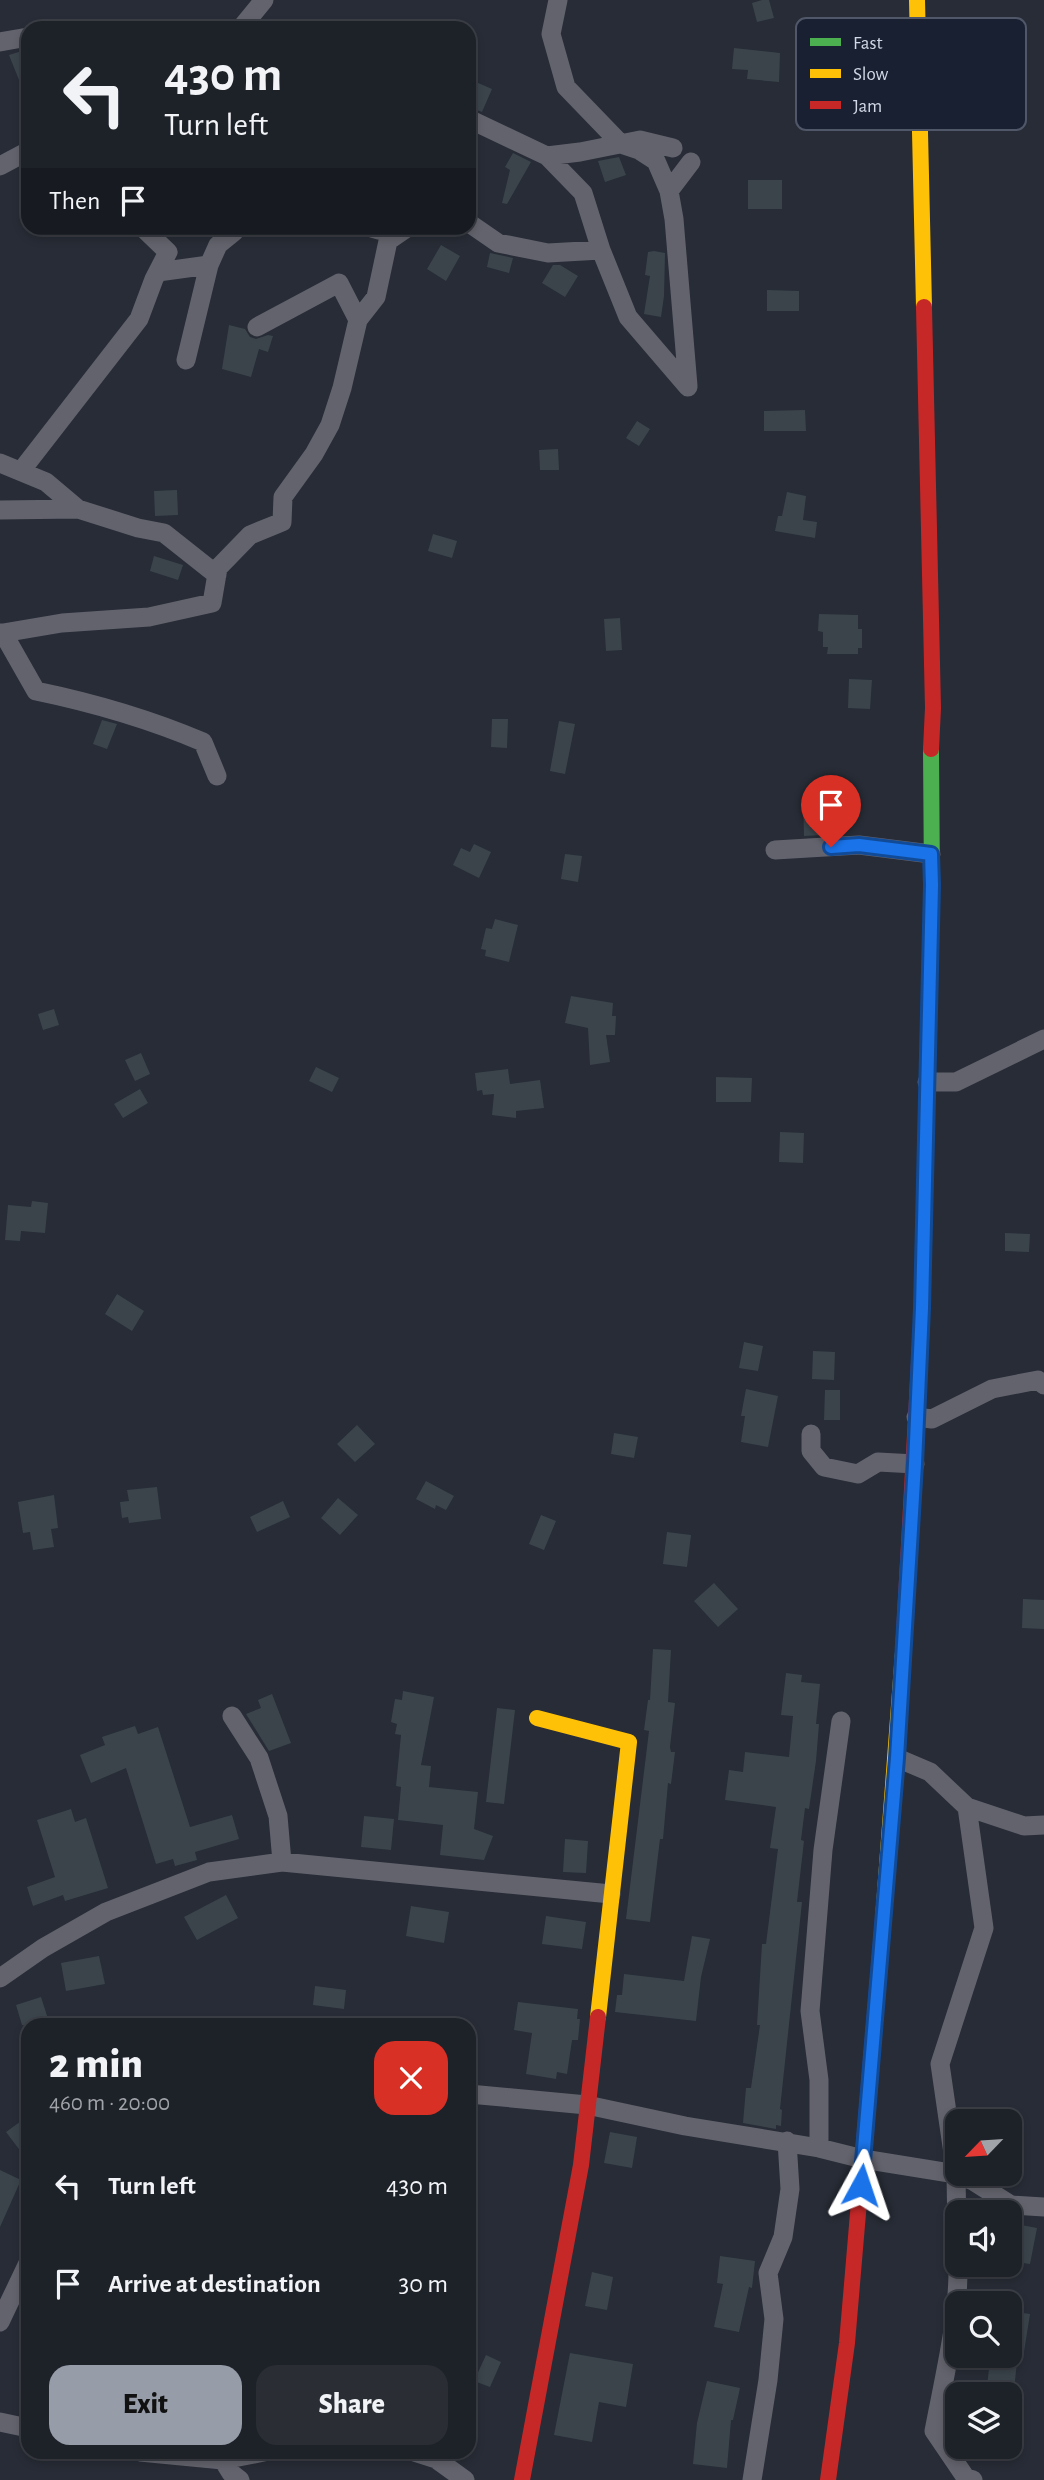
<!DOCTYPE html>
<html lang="en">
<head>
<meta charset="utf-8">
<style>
  body { margin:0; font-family:"Alegreya Sans",sans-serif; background:#2a2e34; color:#f1f3f6; height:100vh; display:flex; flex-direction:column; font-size:26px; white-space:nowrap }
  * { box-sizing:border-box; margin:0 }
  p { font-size:23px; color:#a0a3a8 }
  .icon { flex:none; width:38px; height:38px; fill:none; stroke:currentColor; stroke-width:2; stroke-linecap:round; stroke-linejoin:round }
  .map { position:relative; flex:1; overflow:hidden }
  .details { position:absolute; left:21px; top:2018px; width:455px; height:441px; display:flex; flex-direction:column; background:#1d2128; border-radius:21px; box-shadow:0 4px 10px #0003,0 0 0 2px #3b3e45 }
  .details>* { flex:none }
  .guide { position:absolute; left:21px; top:21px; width:455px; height:214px; border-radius:21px; box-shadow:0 4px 10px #0003,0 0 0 2px #3b3e45; background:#1d2128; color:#f1f3f6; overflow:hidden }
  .needle { width:46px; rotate:245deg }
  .controls { position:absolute; left:945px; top:2109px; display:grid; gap:14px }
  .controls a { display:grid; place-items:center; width:77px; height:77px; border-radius:14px; background:#1d2128; box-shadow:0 4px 10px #0003,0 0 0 2px #3b3e45; font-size:35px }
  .pin { position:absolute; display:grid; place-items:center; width:60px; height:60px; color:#fff; margin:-72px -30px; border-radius:50% 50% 50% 0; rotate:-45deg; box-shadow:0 0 7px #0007 }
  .pin .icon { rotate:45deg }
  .me { position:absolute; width:77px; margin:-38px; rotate:5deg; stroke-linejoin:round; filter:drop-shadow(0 0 5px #0008) }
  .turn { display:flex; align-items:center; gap:24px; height:147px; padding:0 28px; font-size:32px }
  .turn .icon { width:91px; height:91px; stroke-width:2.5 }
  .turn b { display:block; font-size:49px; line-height:60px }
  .then { display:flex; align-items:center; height:66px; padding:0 28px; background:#0003; gap:14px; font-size:26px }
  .round { display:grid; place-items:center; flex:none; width:74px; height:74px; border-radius:21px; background:#2a2e34 }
  .summary { display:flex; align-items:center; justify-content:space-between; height:119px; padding:0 28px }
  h1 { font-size:42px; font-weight:800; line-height:52px }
  .cta { display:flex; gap:14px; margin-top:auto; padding:14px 28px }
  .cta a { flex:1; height:80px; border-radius:21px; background:#969ca8; color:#111; font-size:28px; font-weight:800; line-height:80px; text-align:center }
  .cta a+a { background:#2a2e34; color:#f1f3f6 }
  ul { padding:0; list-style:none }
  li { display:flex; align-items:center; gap:21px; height:98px; padding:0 28px }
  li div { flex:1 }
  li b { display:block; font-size:26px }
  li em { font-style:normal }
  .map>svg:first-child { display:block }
  .building { fill:#3b444b }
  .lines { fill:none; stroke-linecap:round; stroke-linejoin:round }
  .street { stroke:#63636d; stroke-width:19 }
  .fast { stroke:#4caf50; stroke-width:16 }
  .slow { stroke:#ffc107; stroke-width:16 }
  .jam { stroke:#c62828; stroke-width:16 }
  .route-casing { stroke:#114b97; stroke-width:18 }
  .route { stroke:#1a73e8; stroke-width:12 }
  .key { fill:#182032; stroke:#505768; stroke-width:2 }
  .key-label { font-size:19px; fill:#d2d8e5 }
</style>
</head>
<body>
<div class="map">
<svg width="1044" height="2480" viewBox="0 0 1044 2480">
  <rect width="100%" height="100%" fill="#272c36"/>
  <path class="building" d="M762 0H769L774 18 757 22 752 3Z
    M734 48 780 53 779 82 747 79 748 70 732 69Z
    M28 49V100H27L9 55Z
    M469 79 492 89 482 112 469 107Z
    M513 153 531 162 507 204 502 203 510 170 505 167Z
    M619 157 626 175 605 182 598 161Z
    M748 180H782V209H748Z
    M441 245 460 256 446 281 427 269Z
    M654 251 665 253 664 296 661 317 644 314 650 276 645 275 648 252Z
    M490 253 513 258 509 273 487 267Z
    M553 265H560L578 276 565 297 542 283Z
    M767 290 799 291V311H767Z
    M229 325 245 329 250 337 256 339 268 335 273 336 268 352 259 349 251 377 222 369Z
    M805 410 806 431H764V411Z
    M637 421 650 429 639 446 626 438Z
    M558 449 559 470H540L539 450Z
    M177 490 178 515 155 516 154 491Z
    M787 492 806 496 803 520 817 522 815 538 775 531 778 516H782Z
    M433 534 457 541 452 558 428 551Z
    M154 556 183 565 178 580 150 571Z
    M819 614 858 615V629H862V648H858V654H827L828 647H823V632L818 631Z
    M620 618 622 650 606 651 604 619Z
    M849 679 872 680 870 709 848 708Z
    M492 719H508L507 748 491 747Z
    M102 720 117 724 107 749 93 744Z
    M559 721 575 724 565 774 550 771Z
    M842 797 843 834 804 836 803 799Z
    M474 844 491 852 479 878 453 865 461 848 470 852Z
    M565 854 582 856 578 882 561 879Z
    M495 919 518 925 509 962 485 956 486 950 481 949 486 928 492 929Z
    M571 996 613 1003 612 1016H616L615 1035H606L610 1062 590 1065 588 1028 565 1023Z
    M54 1009 59 1025 43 1030 38 1014Z
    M141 1053 150 1074 135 1081 125 1060Z
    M316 1067 339 1078 332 1092 309 1081Z
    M508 1069 510 1084 540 1080 544 1108 516 1111V1118L492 1115 494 1094 483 1095 482 1090 477 1091 475 1073Z
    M716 1077 752 1078 751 1102H716Z
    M140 1089 148 1103 123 1118 114 1104Z
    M780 1132 804 1133 803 1163 779 1162Z
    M32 1201 48 1203 45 1233 21 1231 20 1241 5 1240 8 1205 31 1207Z
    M1005 1233 1030 1234 1029 1252 1005 1251Z
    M117 1294 144 1311 132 1331 105 1314Z
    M744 1342 763 1346 758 1371 739 1368Z
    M813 1351 835 1352 834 1380 812 1379Z
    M746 1389 778 1396 768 1447 741 1442 745 1416H741Z
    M825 1390H840V1420H824Z
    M357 1425 375 1444 355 1462 337 1444Z
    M614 1433 638 1437 634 1458 611 1454Z
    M426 1481 454 1496 446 1510 436 1505 435 1509 416 1499Z
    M157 1487 161 1519 129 1523 128 1517 122 1518 120 1502 129 1501 127 1490Z
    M54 1495 58 1528 51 1529 54 1547 33 1550 30 1532 23 1533 18 1502Z
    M338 1498 358 1515 340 1535 321 1518Z
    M283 1501 290 1517 257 1532 250 1517Z
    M541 1515 556 1521 544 1550 529 1544Z
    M667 1532 691 1535 687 1567 663 1564Z
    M714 1583 738 1609 718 1627 694 1601Z
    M1023 1599 1044 1600V1629L1022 1628Z
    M653 1649 671 1650 668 1702 675 1703 670 1747 671 1752H675L671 1784 668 1783 663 1839H660L650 1922 626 1919 649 1731 644 1730 648 1700H650Z
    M786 1673 802 1675 801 1682 820 1684 816 1724H819L816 1761 809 1809 805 1808 801 1840 804 1841 797 1902H802L780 2109 782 2110 781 2126 776 2125V2129L743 2123 746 2088H751L760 2025H757L762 1944H766L778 1849 770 1848 776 1807 725 1800 729 1770 743 1772 745 1752 789 1757 793 1716 781 1715Z
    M403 1691 434 1697 421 1765 431 1766 429 1787 478 1792 474 1829 493 1836 484 1860 440 1855 443 1825 398 1820 401 1787 396 1786 401 1735 395 1734 397 1724 391 1722 395 1699 402 1700Z
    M272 1694 291 1743 269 1751 246 1714 261 1708 258 1700Z
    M497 1708 515 1710 504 1804 486 1802Z
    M135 1726 138 1734 158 1727 190 1827 232 1815 239 1839 195 1852 197 1860 175 1866 173 1859 156 1864 126 1768 91 1783 80 1755 105 1745 102 1737Z
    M71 1809 75 1822 86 1818 108 1888 65 1901 63 1895 33 1906 27 1887 55 1877 37 1820Z
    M364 1816 394 1819 391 1850 361 1847Z
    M565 1839 588 1841 586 1873 563 1872Z
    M226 1895 238 1918 197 1940 184 1917Z
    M411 1906 449 1912 444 1943 406 1936Z
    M546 1916 586 1922 582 1949 542 1944Z
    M692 1936 710 1939 701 1977 696 2021 615 2012 617 1995H622L624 1974 684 1981Z
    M99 1956 105 1984 66 1991 61 1963Z
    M315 1986 346 1990 344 2009 313 2005Z
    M41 1997 50 2025H22L16 2005Z
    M518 2002 578 2009 577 2019H580L578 2040H572L567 2074 557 2072 556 2079 526 2074 532 2033 514 2030Z
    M28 2116V2161L6 2132Z
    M610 2132 637 2137 632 2168 604 2163Z
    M0 2170 21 2180 0 2227Z
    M1016 2224 1037 2228 1030 2264 1010 2261V2230L1015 2231Z
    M720 2256 755 2261 752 2288 749 2287 739 2332 714 2327 723 2284 717 2283Z
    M592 2272 613 2277 607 2310 585 2306Z
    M1010 2311 1030 2314 1024 2352 1010 2349Z
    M570 2353 633 2364 626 2407 599 2402 592 2442 554 2435Z
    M486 2355 501 2362 490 2387 474 2381Z
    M990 2359 1017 2362 1014 2390 987 2387Z
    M707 2381 740 2388 733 2420H731L727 2468 693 2464 697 2423Z"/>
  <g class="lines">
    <path class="street" d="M558 0 551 34 566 87 621 144 639 150 656 161 669 191
      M241 28 264 0
      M0 42 28 37
      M469 119 547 156
      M673 148 640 140 580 152 547 156 583 193 601 250 628 317 688 387
      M0 166 28 151
      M469 223 498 243 548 253 601 250
      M372 228 379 230 391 228
      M158 272 209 265 218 245 234 232
      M358 320 376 297 388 241 407 228
      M186 360 209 265
      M688 386 674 219 669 191 691 162
      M0 463 46 482 78 509
      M21 471 139 319 154 279 168 252 143 228
      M0 510 78 509 138 528 164 533 217 575
      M0 633H3L36 691C94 703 149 719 203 742L217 776
      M3 633 62 623 149 617 212 603 218 568 250 535 282 522 283 497 314 454 330 425 342 388 358 320 339 283 257 327
      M775 850 859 845 931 854
      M927 1082H956L1044 1039
      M916 1417 932 1419 992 1389 1038 1380 1044 1385
      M811 1434V1451L824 1467 858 1474 878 1462 915 1464
      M232 1716 259 1758 278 1816 282 1862
      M841 1721 823 1850 810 2011 819 2080V2148L863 2159 956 2174 973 2181 1011 2205 1044 2207
      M897 1758 930 1772 967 1807 984 1928 940 2064 956 2174 957 2236
      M967 1807 1024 1826 1044 1825
      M0 1978 43 1948 106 1912 209 1872 282 1862 611 1894
      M469 2094 587 2105 685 2126 819 2148
      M958 2264C959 2318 944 2378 934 2431L966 2478 973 2480
      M0 2322 28 2263
      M0 2422 28 2428
      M140 2452 223 2460 264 2452
      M414 2452 436 2459 465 2480
      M223 2460 231 2473 240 2480
      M752 2480 768 2380 774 2319 768 2273 783 2237 790 2189 787 2141"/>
    <path class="fast" d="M924 1221 932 885 931 749"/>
    <path class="slow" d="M917 0 924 307
      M537 1718 629 1742 598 2017
      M883 1919 903 1652"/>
    <path class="jam" d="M924 307 933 708 931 749
      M903 1652 922 1308 924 1221
      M522 2480 581 2165 598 2017
      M828 2480 847 2343 883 1919"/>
  </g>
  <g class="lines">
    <defs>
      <path id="route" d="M831 847 859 845 931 854 932 885 922 1308 915 1464 897 1758 861 2185"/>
    </defs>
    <use href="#route" class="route-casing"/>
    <use href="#route" class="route"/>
  </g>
  <rect x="796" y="18" width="230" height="112" rx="10" class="key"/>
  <rect x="810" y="38" width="31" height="8" fill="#4caf50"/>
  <rect x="810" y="69" width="31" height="9" fill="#ffc107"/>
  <rect x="810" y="101" width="31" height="8" fill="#c62828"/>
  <g class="key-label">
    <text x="853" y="49">Fast</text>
    <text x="853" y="80">Slow</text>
    <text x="853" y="112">Jam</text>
  </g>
</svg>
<div class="controls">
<a><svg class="needle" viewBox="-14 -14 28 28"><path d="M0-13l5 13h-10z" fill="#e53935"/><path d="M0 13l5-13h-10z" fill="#a0a3a8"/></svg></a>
<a><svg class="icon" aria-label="sound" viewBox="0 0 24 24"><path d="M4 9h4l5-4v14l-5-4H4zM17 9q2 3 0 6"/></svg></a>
<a><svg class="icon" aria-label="search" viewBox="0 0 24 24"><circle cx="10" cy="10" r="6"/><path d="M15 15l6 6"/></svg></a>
<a><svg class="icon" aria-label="layers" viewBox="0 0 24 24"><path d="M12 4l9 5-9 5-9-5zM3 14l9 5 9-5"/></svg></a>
</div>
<div class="pin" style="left:831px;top:847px;background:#d93025"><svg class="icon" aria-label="arrive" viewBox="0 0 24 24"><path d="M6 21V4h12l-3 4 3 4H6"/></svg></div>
<svg class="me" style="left:861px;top:2185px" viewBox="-20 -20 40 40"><path d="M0-17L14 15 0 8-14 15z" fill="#1a73e8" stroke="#fff" stroke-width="4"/></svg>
<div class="guide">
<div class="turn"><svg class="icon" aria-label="left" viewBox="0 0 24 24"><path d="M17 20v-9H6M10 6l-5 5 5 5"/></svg><div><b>430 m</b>Turn left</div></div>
<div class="then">Then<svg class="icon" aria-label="arrive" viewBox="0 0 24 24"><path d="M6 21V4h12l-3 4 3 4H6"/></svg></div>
</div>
<section class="details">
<div class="summary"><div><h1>2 min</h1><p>460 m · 20:00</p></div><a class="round" style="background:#d93025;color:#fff"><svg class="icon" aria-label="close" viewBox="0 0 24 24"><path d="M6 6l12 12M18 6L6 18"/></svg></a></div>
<ul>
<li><svg class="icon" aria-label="left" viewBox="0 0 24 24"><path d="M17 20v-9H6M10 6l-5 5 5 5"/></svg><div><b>Turn left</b></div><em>430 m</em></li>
<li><svg class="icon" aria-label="arrive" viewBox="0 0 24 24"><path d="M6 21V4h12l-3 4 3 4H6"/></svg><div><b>Arrive at destination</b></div><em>30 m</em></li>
</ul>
<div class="cta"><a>Exit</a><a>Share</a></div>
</section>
</div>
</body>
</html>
